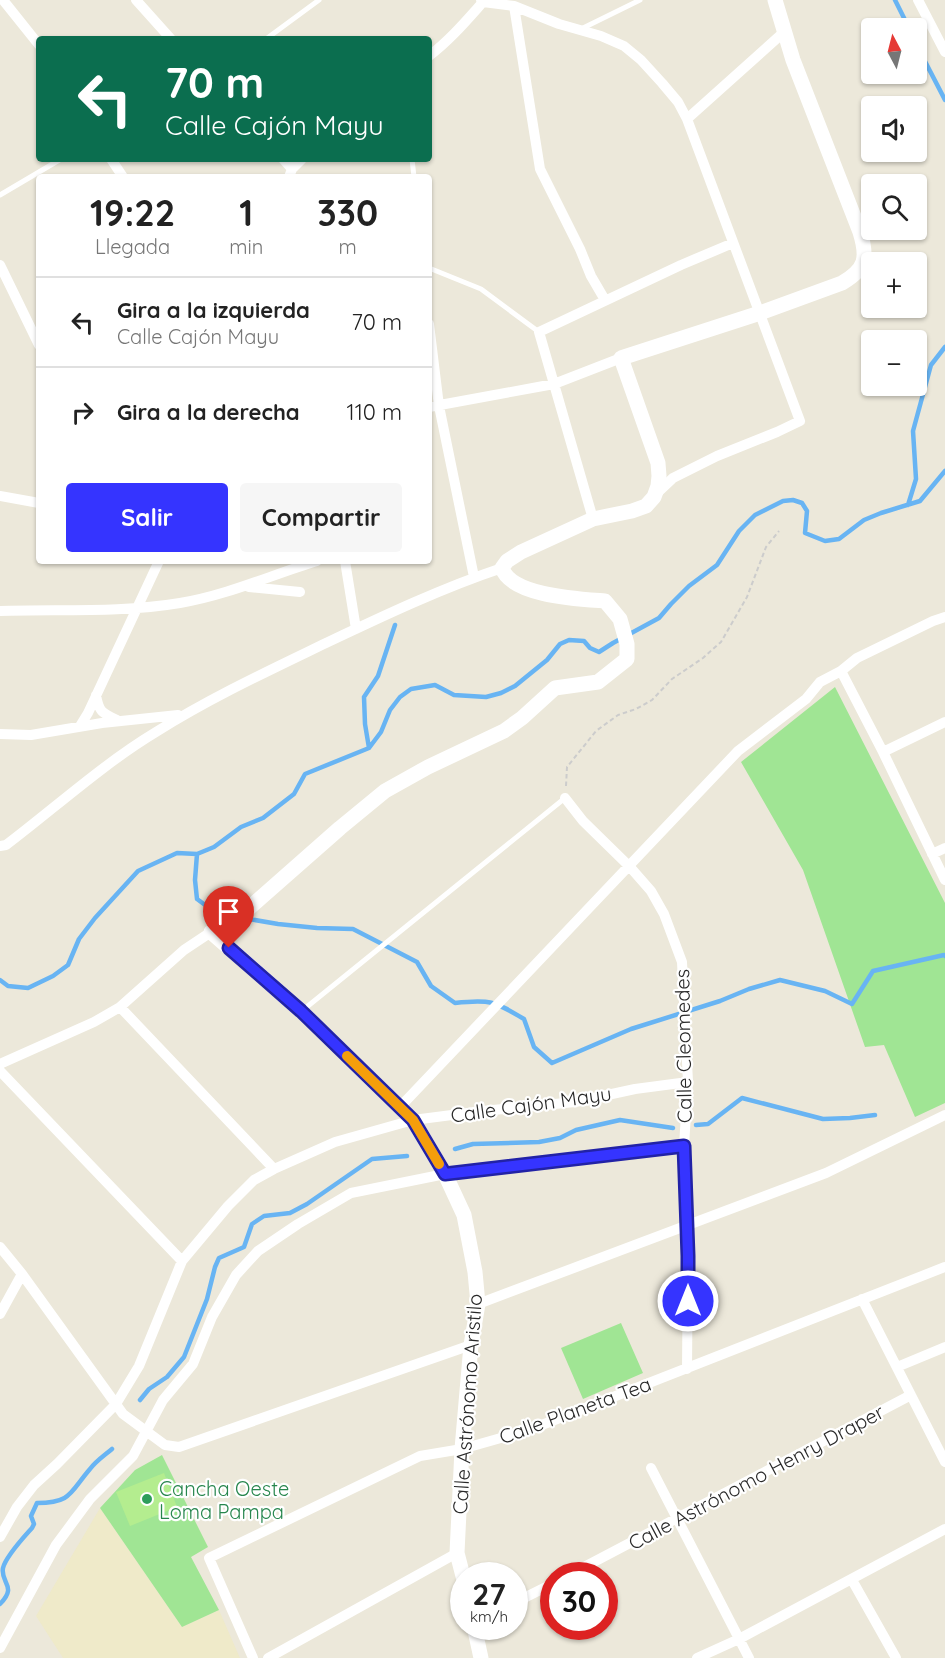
<!DOCTYPE html>
<html lang="es">
<head>
<meta charset="utf-8">
<style>
  body { margin:0; font-family:Quicksand,sans-serif; background:#f6f6f6; color:#222; height:100vh; display:flex; flex-direction:column; font-size:22px; white-space:nowrap }
  * { box-sizing:border-box; margin:0 }
  p { font-size:20px; color:#767676 }
  .icon { flex:none; width:33px; height:33px; fill:none; stroke:currentColor; stroke-width:2; stroke-linecap:round; stroke-linejoin:round }
  .map { position:relative; flex:1; overflow:hidden }
  .drawer { position:absolute; left:36px; top:174px; width:396px; height:390px; display:flex; flex-direction:column; background:#fff; border-radius:6px; box-shadow:0 2px 4px #0004 }
  .drawer>* { flex:none }
  .hud { position:absolute; left:36px; top:36px; width:396px; height:126px; border-radius:6px; box-shadow:0 2px 4px #0004; background:#0b6e4f; color:#fff; overflow:hidden }
  .needle { width:39px; rotate:353deg }
  .controls { position:absolute; left:861px; top:18px; display:grid; gap:12px }
  .controls a { display:grid; place-items:center; width:66px; height:66px; border-radius:6px; background:#fff; box-shadow:0 2px 4px #0004; font-size:30px }
  .speed { position:absolute; left:450px; top:1562px; display:flex; gap:12px; font-size:30px; font-weight:700; text-align:center }
  .speed>* { display:grid; place-content:center; width:78px; height:78px; border-radius:50%; background:#fff; box-shadow:0 2px 4px #0004; line-height:1 }
  .speed small { font-size:15px; font-weight:400 }
  .speed .limit { border:9px solid #d22; background:#fff; color:#111 }
  .pin { position:absolute; display:grid; place-items:center; width:51px; height:51px; color:#fff; margin:-62px -26px; border-radius:50% 50% 50% 0; rotate:-45deg; box-shadow:0 0 6px #0007 }
  .pin .icon { rotate:45deg }
  .me { position:absolute; width:66px; margin:-33px; rotate:0deg; stroke-linejoin:round; filter:drop-shadow(0 0 4px #0008) }
  .turn { display:flex; align-items:center; gap:21px; height:126px; padding:0 30px; font-size:27px }
  .turn .icon { width:78px; height:78px; stroke-width:2.5 }
  .turn b { display:block; font-size:42px; line-height:51px }
  .eta { display:flex; justify-content:space-evenly; align-items:center; height:102px; text-align:center }
  .eta b { font-size:36px; font-weight:700; line-height:42px }
  .cta { display:flex; gap:12px; margin-top:auto; padding:12px 30px }
  .cta a { flex:1; height:69px; border-radius:6px; background:#3534ff; color:#fff; font-size:24px; font-weight:700; line-height:69px; text-align:center }
  .cta a+a { background:#f6f6f6; color:#222 }
  ul { padding:0; list-style:none }
  li { display:flex; align-items:center; gap:18px; height:90px; padding:0 30px; border-top:2px solid #e0e0e0 }
  li div { flex:1 }
  li b { display:block; font-size:22px }
  li em { font-style:normal }
  .map>svg:first-child { display:block }
  .education { fill:#efeac9 }
  .green { fill:#a0e594 }
  .pitch { fill:#b4ed8f }
  .lines { fill:none; stroke-linecap:round; stroke-linejoin:round }
  .stream { stroke:#68b4f3; stroke-width:4.5 }
  .path { stroke:#ccc; stroke-width:2; stroke-dasharray:4.5 3; stroke-linecap:butt }
  .lane { stroke:#fff; stroke-width:5 }
  .street { stroke:#fff; stroke-width:10 }
  .secondary { stroke:#fff; stroke-width:15 }
  .route-casing { stroke:#2222a6; stroke-width:15 }
  .route { stroke:#3534ff; stroke-width:10 }
  .slow { stroke:#f59e0b; stroke-width:10 }
  .leisure-dot { fill:#2e9e5b; stroke:#fff; stroke-width:2 }
  .labels { text-anchor:middle; dominant-baseline:central; stroke-width:4.5; stroke-linejoin:round; paint-order:stroke }
  .street-label { font-size:20px; fill:#292929; stroke:#fff }
  .leisure-label { font-size:20px; fill:#27864d; stroke:#fff; text-anchor:start }
</style>
</head>
<body>
<div class="map">
<svg width="945" height="1658" viewBox="0 0 945 1658">
  <rect width="100%" height="100%" fill="#ece8da"/>
  <path class="education" d="M100 1508 182 1627 219 1610 240 1658H63L36 1616Z"/>
  <path class="green" d="M835 687 945 903V1103L915 1117 884 1045 865 1047 803 870 741 762Z
    M621 1323 643 1373 583 1399 561 1348Z
    M162 1455 208 1547 191 1557 219 1610 182 1627 100 1508 135 1470Z"/>
  <path class="pitch" d="M164 1473 177 1507 130 1526 116 1492Z"/>
  <g class="lines">
    <path class="stream" d="M895 0 909 28
      M916 44 945 100
      M908 505 916 479 913 431 931 365 945 347
      M369 748 365 724 364 697 378 676 395 625
      M197 854 195 880 197 899 216 913 232 916
      M243 918 278 924 317 928 353 929 417 962 431 986 455 1003C490 999 494 1001 524 1019L534 1047 552 1063 631 1029 720 1001 749 989 780 980 825 991 852 1004 873 971 944 955 945 956
      M0 980 8 986 28 988 53 976 68 965 79 939 95 918 138 871 177 853 197 854 214 847 241 827 263 818 294 794 305 774 369 748 381 732 390 710 400 697 411 689 435 685 454 695 486 697 501 693 515 686 547 660 560 644 569 640 584 641 590 648 599 652 613 643 659 618 671 604 689 586 717 565 739 531 755 515 783 501 793 500 802 503 807 511 805 533 825 541 839 539 864 520 881 513 920 501 945 471
      M696 1125 708 1124 742 1098 823 1119 850 1118 875 1115
      M455 1149 473 1144 539 1142 560 1138 576 1130 620 1120 673 1128
      M140 1400 149 1389 167 1377 184 1357 207 1299 215 1267 219 1258 244 1247 252 1224 264 1216 290 1213 307 1204 372 1159 407 1156
      M0 1604C18 1586 0 1583 3 1568 6 1556 24 1537 32 1528L34 1524 31 1516 37 1503C72 1503 70 1492 90 1469 96 1461 105 1455 112 1449"/>
    <path class="path" d="M566 786 567 767 596 731 618 715 636 709 652 700 672 679 703 658 721 642 747 597 766 547 779 531"/>
    <path class="lane" d="M581 29 640 0
      M266 39 319 0
      M412 159 414 177
      M0 195 61 159
      M429 268 481 289 539 332
      M303 1010 565 798"/>
    <path class="street" d="M3 0 39 45
      M136 0 171 39
      M918 0 945 52
      M483 2 514 6 559 24 601 36 624 46 641 60 662 83 678 102 687 119 800 421 777 432 717 456 673 478 656 494
      M514 6 540 169 580 249 591 276 605 300
      M429 56C450 40 466 21 483 2L481 0
      M687 119 784 32
      M111 159 123 177
      M283 159 292 169
      M289 177 292 169 302 159
      M0 265 39 345
      M429 324 439 406 474 577
      M429 407 554 384 621 358
      M0 496 39 503
      M593 519 539 332 681 265 733 243
      M345 561 356 629
      M249 587 300 592
      M0 611C60 609 120 613 180 603 228 595 271 575 317 561
      M841 671 883 752 945 880
      M96 695C99 712 102 713 117 720
      M80 726 88 713 159 561
      M0 734 31 735 102 723 178 715
      M883 752 945 722
      M565 798 583 821 630 867 651 891 664 914 682 962 688 1082 684 1146 688 1256 687 1369
      M0 846 6 845C56 807 103 764 156 732 210 698 268 671 326 643 383 616 442 588 502 568
      M932 854 945 848
      M120 1007 274 1169
      M0 1064 94 1022 120 1007 184 950 211 932
      M0 1071 182 1261
      M400 1107 738 751 806 699 820 682 841 671 857 658 933 621 945 617
      M0 1247 22 1274 123 1414 165 1445 179 1447 471 1345
      M862 1299 945 1462
      M478 1304 826 1173 945 1115
      M0 1314 22 1274
      M897 1367 945 1347
      M651 1468 749 1658
      M0 1537 17 1507 34 1485 57 1464 116 1404 139 1366 182 1261 228 1206 254 1180 274 1169 335 1142 413 1120 483 1111 575 1102 635 1089 688 1082
      M569 1575 911 1395
      M852 1580 896 1658
      M514 1603 554 1583
      M0 1648 56 1545 90 1499 133 1456 163 1400 193 1364 212 1317 236 1275 258 1251 298 1224 351 1193 445 1174 684 1146
      M253 1658 209 1558 420 1456 462 1449 529 1430 945 1267
      M268 1658 457 1553
      M697 1658 739 1639 945 1529"/>
    <path class="secondary" d="M464 1580 457 1553 462 1449 471 1345 478 1304 475 1272 464 1215 445 1174 413 1120 301 1011 211 932 239 917 340 828 385 791 428 767 504 731 522 718 555 688 598 682 627 659V644L620 619 605 601C579 599 511 596 502 568L507 561 521 552 593 519 632 511 646 506 654 497 658 486 659 476 658 463 621 358 760 313 842 283C866 269 868 258 860 232L793 60 775 0
      M474 1626 481 1658"/>
  </g>
  <g class="lines">
    <defs>
      <path id="route" d="M229 948 301 1011 413 1120 445 1174 684 1146 688 1256V1301"/>
    </defs>
    <use href="#route" class="route-casing"/>
    <use href="#route" class="route"/>
    <path class="slow" d="M347 1056 413 1120 439 1164"/>
  </g>
  <circle class="leisure-dot" cx="147" cy="1499" r="6"/>
  <g class="labels">
    <g class="street-label">
      <text transform="translate(683 1046) rotate(-91)">Calle Cleomedes</text>
      <text transform="translate(531 1104) rotate(-8)">Calle Cajón Mayu</text>
      <text transform="translate(467 1404) rotate(-86)">Calle Astrónomo Aristilo</text>
      <text transform="translate(575 1410) rotate(-20)">Calle Planeta Tea</text>
      <text transform="translate(756 1477) rotate(-28)">Calle Astrónomo Henry Draper</text>
    </g>
    <g class="leisure-label">
      <text x="159" y="1488">Cancha Oeste<tspan x="159" dy="23">Loma Pampa</tspan></text>
    </g>
  </g>
</svg>
<div class="controls">
<a><svg class="needle" viewBox="-14 -14 28 28"><path d="M0-13l5 13h-10z" fill="#e53935"/><path d="M0 13l5-13h-10z" fill="#767676"/></svg></a>
<a><svg class="icon" aria-label="sound" viewBox="0 0 24 24"><path d="M4 9h4l5-4v14l-5-4H4zM17 9q2 3 0 6"/></svg></a>
<a><svg class="icon" aria-label="search" viewBox="0 0 24 24"><circle cx="10" cy="10" r="6"/><path d="M15 15l6 6"/></svg></a>
<a>+</a>
<a>−</a>
</div>
<div class="speed"><div>27<small>km/h</small></div><div class="limit">30</div></div>
<div class="pin" style="left:229px;top:948px;background:#d93025"><svg class="icon" aria-label="arrive" viewBox="0 0 24 24"><path d="M6 21V4h12l-3 4 3 4H6"/></svg></div>
<svg class="me" style="left:688px;top:1301px" viewBox="-20 -20 40 40"><circle r="17" fill="#3534ff" stroke="#fff" stroke-width="3"/><path d="M0-11L8 9 0 5-8 9z" fill="#fff"/></svg>
<div class="hud">
<div class="turn"><svg class="icon" aria-label="left" viewBox="0 0 24 24"><path d="M17 20v-9H6M10 6l-5 5 5 5"/></svg><div><b>70 m</b>Calle Cajón Mayu</div></div>
</div>
<section class="drawer">
<div class="eta">
<div><b>19:22</b><p>Llegada</p></div>
<div><b>1</b><p>min</p></div>
<div><b>330</b><p>m</p></div>
</div>
<ul>
<li><svg class="icon" aria-label="left" viewBox="0 0 24 24"><path d="M17 20v-9H6M10 6l-5 5 5 5"/></svg><div><b>Gira a la izquierda</b><p>Calle Cajón Mayu</p></div><em>70 m</em></li>
<li><svg class="icon" aria-label="right" viewBox="0 0 24 24"><path d="M7 20v-9h11M14 6l5 5-5 5"/></svg><div><b>Gira a la derecha</b></div><em>110 m</em></li>
</ul>
<div class="cta"><a>Salir</a><a>Compartir</a></div>
</section>
</div>
</body>
</html>
